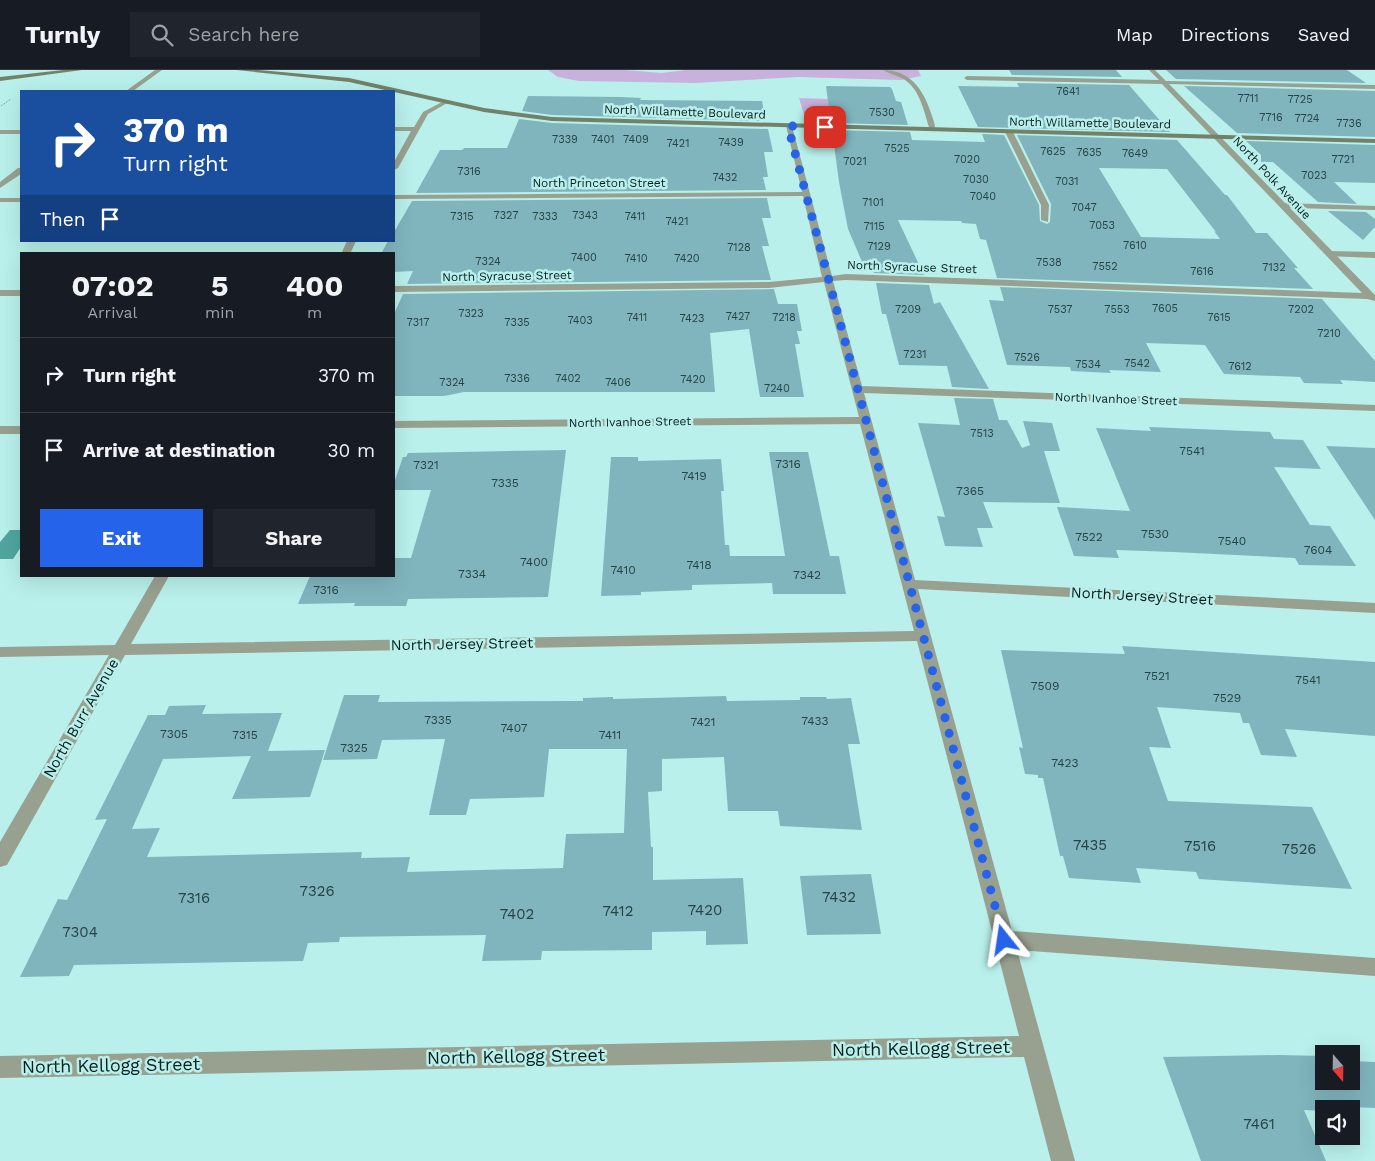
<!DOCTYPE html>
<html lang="en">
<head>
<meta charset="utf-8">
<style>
  body { margin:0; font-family:"Work Sans",sans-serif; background:#20242c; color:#f1f3f6; height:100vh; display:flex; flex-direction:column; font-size:19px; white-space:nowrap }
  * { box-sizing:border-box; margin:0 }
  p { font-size:16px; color:#9ea1a6 }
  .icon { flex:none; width:28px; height:28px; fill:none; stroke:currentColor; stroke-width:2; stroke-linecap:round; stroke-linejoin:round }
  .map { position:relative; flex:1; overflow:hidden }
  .panel { position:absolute; left:20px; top:182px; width:375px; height:325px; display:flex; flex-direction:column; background:#171b24; border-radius:0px; box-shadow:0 5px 20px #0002 }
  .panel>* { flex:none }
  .banner { position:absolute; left:20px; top:20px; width:375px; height:152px; border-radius:0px; box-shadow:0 5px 20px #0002; background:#1a4fa0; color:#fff; overflow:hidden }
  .needle { width:32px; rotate:160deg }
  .fabs { position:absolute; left:1315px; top:975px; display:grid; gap:10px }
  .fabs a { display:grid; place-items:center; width:45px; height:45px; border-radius:0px; background:#171b24; box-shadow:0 5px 20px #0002; font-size:25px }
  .pin { position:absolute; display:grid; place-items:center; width:42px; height:42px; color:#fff; margin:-21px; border-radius:10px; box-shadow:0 2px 8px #0006 }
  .me { position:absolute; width:55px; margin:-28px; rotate:345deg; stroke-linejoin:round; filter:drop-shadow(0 0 4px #0008) }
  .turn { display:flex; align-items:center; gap:18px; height:105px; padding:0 20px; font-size:22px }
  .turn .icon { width:65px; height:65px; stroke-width:2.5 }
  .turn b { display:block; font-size:35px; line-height:42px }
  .then { display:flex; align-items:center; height:48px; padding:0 20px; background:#0003; gap:10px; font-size:19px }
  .eta { display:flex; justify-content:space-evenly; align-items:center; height:85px; text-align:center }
  .eta b { font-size:30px; font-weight:700; line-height:35px }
  .cta { display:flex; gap:10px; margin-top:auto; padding:10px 20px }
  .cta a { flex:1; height:58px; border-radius:0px; background:#2563eb; color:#fff; font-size:20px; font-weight:700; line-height:58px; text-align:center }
  .cta a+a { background:#20242c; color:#f1f3f6 }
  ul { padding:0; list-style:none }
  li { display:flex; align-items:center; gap:15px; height:75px; padding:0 20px; border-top:1px solid #363941 }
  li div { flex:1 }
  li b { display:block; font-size:19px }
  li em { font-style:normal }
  header { display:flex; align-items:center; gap:30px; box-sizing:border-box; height:70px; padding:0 25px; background:#171b24; border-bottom:1px solid #363941 }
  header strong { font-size:24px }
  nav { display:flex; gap:28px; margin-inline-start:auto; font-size:18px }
  .search { width:350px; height:45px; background:#20242c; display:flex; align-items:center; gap:12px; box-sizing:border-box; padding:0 18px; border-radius:0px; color:#9ea1a6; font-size:19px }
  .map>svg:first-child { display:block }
  .green { fill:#c9b1dd }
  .water { fill:#51a59f }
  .building { fill:#80b5be; fill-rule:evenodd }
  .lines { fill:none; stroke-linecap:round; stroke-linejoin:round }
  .path { stroke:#6d9693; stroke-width:1; stroke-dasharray:1 1; stroke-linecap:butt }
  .service { fill:#98a190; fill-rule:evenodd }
  .minor { fill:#98a190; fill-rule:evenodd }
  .secondary { fill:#748169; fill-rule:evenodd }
  .route { stroke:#2563eb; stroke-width:9; stroke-dasharray:0 16.2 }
  .labels { text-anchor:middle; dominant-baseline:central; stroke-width:5; stroke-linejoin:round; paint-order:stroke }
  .far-number-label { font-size:11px; fill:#264445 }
  .far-street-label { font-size:12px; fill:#081e1d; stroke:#b9f0eb }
  .number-label { font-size:12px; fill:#264445 }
  .street-label { font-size:15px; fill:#081e1d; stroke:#b9f0eb }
  .near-number-label { font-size:15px; fill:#264445 }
  .near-street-label { font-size:18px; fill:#081e1d; stroke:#b9f0eb }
</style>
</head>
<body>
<header>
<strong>Turnly</strong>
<div class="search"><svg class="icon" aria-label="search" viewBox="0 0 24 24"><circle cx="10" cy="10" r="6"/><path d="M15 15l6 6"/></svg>Search here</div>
<nav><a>Map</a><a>Directions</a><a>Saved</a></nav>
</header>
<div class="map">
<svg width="1375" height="1091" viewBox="0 0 1375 1091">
  <rect width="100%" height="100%" fill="#b9f0eb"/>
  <path class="green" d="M548 0H626L662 3 685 0H918L921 6 901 10 798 7 695 13 579 11 558 7Z
    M799 28 860 30 841 50 805 48Z"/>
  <path class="water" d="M10 460H21V477L13 489H0V472Z"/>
  <path class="building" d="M1009 0H1116L1122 7 1012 5Z
    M1166 0H1347L1366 13 1176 9Z
    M1017 13 1129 15 1170 62 978 57 958 16 1019 17Z
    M826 16 890 17 892 19 896 31 901 32 908 55 831 53Z
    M1184 16 1375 21V67L1237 63Z
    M528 26 621 27 641 28 640 30 762 31 766 51 552 45 522 41Z
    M519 49 552 53 768 59 773 82H764L768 107H763L766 120 416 123 440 80H462L464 78H507Z
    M832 60 910 62 912 70 985 72 982 64 1004 65 1039 135 1040 151 1047 154 1050 152 1051 134 1017 65 1177 70 1225 125H1227L1256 163H1267L1298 198H1294L1313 219 997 208 986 170 980 169 976 154 962 153 961 151 898 150 924 205 874 203 872 193 863 194 848 159 839 112ZM1099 98 1167 99 1216 162 1214 161 1220 169 1141 167Z
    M1246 71 1375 75V113L1334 112 1357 134 1318 132 1273 92H1261V85Z
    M767 128 771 148H762L769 176H762L771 210 407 214 413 201 394 202V184H381L388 171H394V162L412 131Z
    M1328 141 1366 142 1375 149V157L1363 170Z
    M876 213 929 215 934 234 940 232 989 319 952 317 947 296 899 295 886 244H882Z
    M1000 217 1322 229 1375 291V312L1340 310 1343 314 1304 313 1300 307 1224 304 1205 275 1146 273 1161 302 1109 300 1111 303 1071 301 1070 297 1007 295 989 230 1004 231Z
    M774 219 778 234H797L802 261H797L800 274H795L804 327H760L749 259 710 263 715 322H464L444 326H394V244L403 224Z
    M954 328 993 329 999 350H1007L1022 378 1030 375 1023 351 1052 353 1060 381H1044L1060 433 983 432 993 458H977L983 477 945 476 937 446 945 447 918 353 960 355Z
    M1149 357 1270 362 1274 369 1303 370 1321 399 1274 397 1310 455 1330 456 1356 496 1299 495 1295 488 1173 482 1116 480 1119 488 1074 486 1057 437 1130 441 1096 358 1151 361Z
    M1326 376 1375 378V450Z
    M566 380 548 527 408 529 406 536H354L355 533 298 534 310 506H394V488H411L431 420H394V413L403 387H406L408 383Z
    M769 382H808L830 486H839L846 524H773L772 513 692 515V520L641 522V525L601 526 611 387H638V391L721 389 724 421H721L725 475H729L730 486H785Z
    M1122 576 1375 592V666L1285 659 1297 687 1261 685 1249 653H1243L1240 643 1157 637 1171 678 1149 677 1168 731 1312 737 1352 819 1199 809 1196 802 1136 798 1141 813 1069 808 1063 786H1060L1043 708H1038V705L1025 704 1019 677 1023 678 1001 580 1125 584Z
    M344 625H380L378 632 583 631V628L613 627V629L726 626 727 631 800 630V627H826L827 629 851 628 860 674H848L862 760 780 756 778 741H728L724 687 662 689V721L648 722 651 777H653V810L743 808 748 874 706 875V861L652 862V880L542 881 541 890 482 891 486 865 340 867 339 872 308 873 303 891 74 895 69 906 20 907 58 829 67 830 107 749 95 750 148 645H165L169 636 206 635 202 644 282 643 268 681 325 680 310 727 232 729 251 686 163 689 132 759 160 758 147 787 362 782 361 788 410 787 407 802 563 798 566 764 624 763 627 679H549L544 727 470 729 466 745H429L445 669 382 670 377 689 323 690Z
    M871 804 881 864 807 865 800 806Z
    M1278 985 1324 986V1011H1351V991L1375 992V1038L1352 1037 1355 1043H1351V1039H1324V1041L1304 1040 1326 1091H1201L1163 987Z"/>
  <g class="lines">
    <path class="path" d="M1 36 11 29"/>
    <path class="service" d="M1329 181 1375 182V188L1326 186V182Z"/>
    <path class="minor" d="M155 0H162L133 21H126Z
      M883 0C910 0 923 19 931 43 933 49 936 56 935 61L930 60C924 43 921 21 905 10 898 6 890 4 883 0Z
      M1149 0H1155L1166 11 1375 15V19L1169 14 1285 133 1375 136V140L1290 138 1375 225V231L1367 229 846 210 833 211 862 316 1375 335V341L864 323 915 510 1375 533V543L918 519 1012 861 1375 888V906L1017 880 1075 1091H1051L1024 987 0 1008V986L1019 966 917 571 125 585 7 795 0 797V772L109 585 0 587V577L115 575 155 506H169L131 574 914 561 860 354 394 358V351L859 347 824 212 769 218 394 222V216L769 212 822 207 803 126 394 129V125L802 122 786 56 789 54 792 56 832 206 846 204 1362 223 1162 14 967 10 964 8 967 6 1159 10Z
      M444 31 449 32 428 44 398 98 394 100V92L411 61H394V57H414L423 42Z
      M0 60H21V64H0Z
      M1007 61 1013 62 1049 135 1048 152 1041 150V135L1005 62Z
      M18 98H21V104L0 118V112Z
      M0 128H21V132H0Z
      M347 171H356L350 184H341Z
      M0 220H21V226H0Z
      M0 356H21V364H0Z"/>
    <path class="secondary" d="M63 0H82L0 11V7Z
      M236 0H259L349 8 484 38 552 47 1375 69V73L552 51 484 42 349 12Z"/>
  </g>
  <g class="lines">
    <path class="route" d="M825 57 789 56 790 64 1004 870"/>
  </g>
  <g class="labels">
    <g class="far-number-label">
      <text x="1068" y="21">7641</text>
      <text x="1248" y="28">7711</text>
      <text x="1300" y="29">7725</text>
      <text x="882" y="42">7530</text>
      <text x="1271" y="47">7716</text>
      <text x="1307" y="48">7724</text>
      <text x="1349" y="53">7736</text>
      <text x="565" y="69">7339</text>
      <text x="603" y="69">7401</text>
      <text x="636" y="69">7409</text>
      <text x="731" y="72">7439</text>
      <text x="678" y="73">7421</text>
      <text x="897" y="78">7525</text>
      <text x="1053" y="81">7625</text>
      <text x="1089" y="82">7635</text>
      <text x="1135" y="83">7649</text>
      <text x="967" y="89">7020</text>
      <text x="1343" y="89">7721</text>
      <text x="855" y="91">7021</text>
      <text x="469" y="101">7316</text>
      <text x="1314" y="105">7023</text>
      <text x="725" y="107">7432</text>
      <text x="976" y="109">7030</text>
      <text x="1067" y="111">7031</text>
      <text x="983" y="126">7040</text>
      <text x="873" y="132">7101</text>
      <text x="1084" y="137">7047</text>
      <text x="506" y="145">7327</text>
      <text x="585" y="145">7343</text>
      <text x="462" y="146">7315</text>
      <text x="545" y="146">7333</text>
      <text x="635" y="146">7411</text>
      <text x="677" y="151">7421</text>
      <text x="1102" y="155">7053</text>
      <text x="874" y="156">7115</text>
      <text x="1135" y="175">7610</text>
      <text x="879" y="176">7129</text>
      <text x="739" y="177">7128</text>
      <text x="584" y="187">7400</text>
      <text x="636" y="188">7410</text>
      <text x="687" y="188">7420</text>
      <text x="488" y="191">7324</text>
      <text x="1049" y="192">7538</text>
      <text x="1105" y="196">7552</text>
      <text x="1274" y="197">7132</text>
      <text x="1202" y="201">7616</text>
      <text x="1165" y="238">7605</text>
      <text x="908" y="239">7209</text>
      <text x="1060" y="239">7537</text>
      <text x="1117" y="239">7553</text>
      <text x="1301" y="239">7202</text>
      <text x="471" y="243">7323</text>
      <text x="738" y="246">7427</text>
      <text x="637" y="247">7411</text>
      <text x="784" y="247">7218</text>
      <text x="1219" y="247">7615</text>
      <text x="692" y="248">7423</text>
      <text x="580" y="250">7403</text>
      <text x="418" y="252">7317</text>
      <text x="517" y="252">7335</text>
      <text x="1329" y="263">7210</text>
      <text x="915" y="284">7231</text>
      <text x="1027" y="287">7526</text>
      <text x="1137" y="293">7542</text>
      <text x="1088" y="294">7534</text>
      <text x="1240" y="296">7612</text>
      <text x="517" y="308">7336</text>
      <text x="568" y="308">7402</text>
      <text x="693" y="309">7420</text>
      <text x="452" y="312">7324</text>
      <text x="618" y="312">7406</text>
      <text x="777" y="318">7240</text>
      <text x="982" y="363">7513</text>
    </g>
    <g class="far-street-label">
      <text transform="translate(685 42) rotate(2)">North Willamette Boulevard</text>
      <text transform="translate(1090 53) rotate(1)">North Willamette Boulevard</text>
      <text transform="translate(1272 108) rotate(47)">North Polk Avenue</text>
      <text x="599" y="113">North Princeton Street</text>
      <text transform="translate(912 197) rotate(2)">North Syracuse Street</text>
      <text transform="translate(507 206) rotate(-1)">North Syracuse Street</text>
      <text transform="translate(1116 329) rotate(2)">North Ivanhoe Street</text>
      <text transform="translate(630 352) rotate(-1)">North Ivanhoe Street</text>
    </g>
    <g class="number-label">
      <text x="1192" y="381">7541</text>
      <text x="788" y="394">7316</text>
      <text x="426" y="395">7321</text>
      <text x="694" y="406">7419</text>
      <text x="505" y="413">7335</text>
      <text x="970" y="421">7365</text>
      <text x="1155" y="464">7530</text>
      <text x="1089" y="467">7522</text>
      <text x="1232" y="471">7540</text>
      <text x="1318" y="480">7604</text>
      <text x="534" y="492">7400</text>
      <text x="699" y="495">7418</text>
      <text x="623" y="500">7410</text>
      <text x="472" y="504">7334</text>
      <text x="807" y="505">7342</text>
      <text x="326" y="520">7316</text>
      <text x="1157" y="606">7521</text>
      <text x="1308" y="610">7541</text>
      <text x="1045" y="616">7509</text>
      <text x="1227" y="628">7529</text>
      <text x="438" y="650">7335</text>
      <text x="815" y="651">7433</text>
      <text x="703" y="652">7421</text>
      <text x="514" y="658">7407</text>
      <text x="174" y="664">7305</text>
      <text x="245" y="665">7315</text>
      <text x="610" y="665">7411</text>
      <text x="354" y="678">7325</text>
      <text x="1065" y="693">7423</text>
    </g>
    <g class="street-label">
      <text transform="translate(1142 526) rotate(3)">North Jersey Street</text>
      <text transform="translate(462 574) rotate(-1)">North Jersey Street</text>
      <text transform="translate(81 648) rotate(-60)">North Burr Avenue</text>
    </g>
    <g class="near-number-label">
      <text x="1090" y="775">7435</text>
      <text x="1200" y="776">7516</text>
      <text x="1299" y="779">7526</text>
      <text x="317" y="821">7326</text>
      <text x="839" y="827">7432</text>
      <text x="194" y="828">7316</text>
      <text x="705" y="840">7420</text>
      <text x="618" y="841">7412</text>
      <text x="517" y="844">7402</text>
      <text x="80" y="862">7304</text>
      <text x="1259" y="1054">7461</text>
    </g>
    <g class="near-street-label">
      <text transform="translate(921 978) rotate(-1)">North Kellogg Street</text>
      <text transform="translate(516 986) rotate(-1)">North Kellogg Street</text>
      <text transform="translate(111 995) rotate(-1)">North Kellogg Street</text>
    </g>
  </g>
</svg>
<div class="fabs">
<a><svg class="needle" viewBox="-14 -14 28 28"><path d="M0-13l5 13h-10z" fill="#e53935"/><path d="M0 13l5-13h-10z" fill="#9ea1a6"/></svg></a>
<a><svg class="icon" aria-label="sound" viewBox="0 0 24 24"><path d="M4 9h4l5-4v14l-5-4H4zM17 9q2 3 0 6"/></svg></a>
</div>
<div class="pin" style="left:825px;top:57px;background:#d93025"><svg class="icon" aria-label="arrive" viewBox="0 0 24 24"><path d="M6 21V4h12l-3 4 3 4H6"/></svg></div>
<svg class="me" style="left:1004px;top:870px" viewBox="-20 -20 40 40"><path d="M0-17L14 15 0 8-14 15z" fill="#2563eb" stroke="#fff" stroke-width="4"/></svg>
<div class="banner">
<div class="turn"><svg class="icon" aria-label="right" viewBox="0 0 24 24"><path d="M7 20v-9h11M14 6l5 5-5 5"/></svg><div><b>370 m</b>Turn right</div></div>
<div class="then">Then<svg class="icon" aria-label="arrive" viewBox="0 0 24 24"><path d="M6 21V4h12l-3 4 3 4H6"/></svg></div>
</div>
<section class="panel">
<div class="eta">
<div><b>07:02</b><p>Arrival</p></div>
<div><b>5</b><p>min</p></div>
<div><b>400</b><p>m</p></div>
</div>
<ul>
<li><svg class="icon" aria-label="right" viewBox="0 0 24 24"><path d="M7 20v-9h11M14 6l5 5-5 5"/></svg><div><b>Turn right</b></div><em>370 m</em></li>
<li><svg class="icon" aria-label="arrive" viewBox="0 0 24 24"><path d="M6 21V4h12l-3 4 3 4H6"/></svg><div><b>Arrive at destination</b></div><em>30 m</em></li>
</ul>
<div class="cta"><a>Exit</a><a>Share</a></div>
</section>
</div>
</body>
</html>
